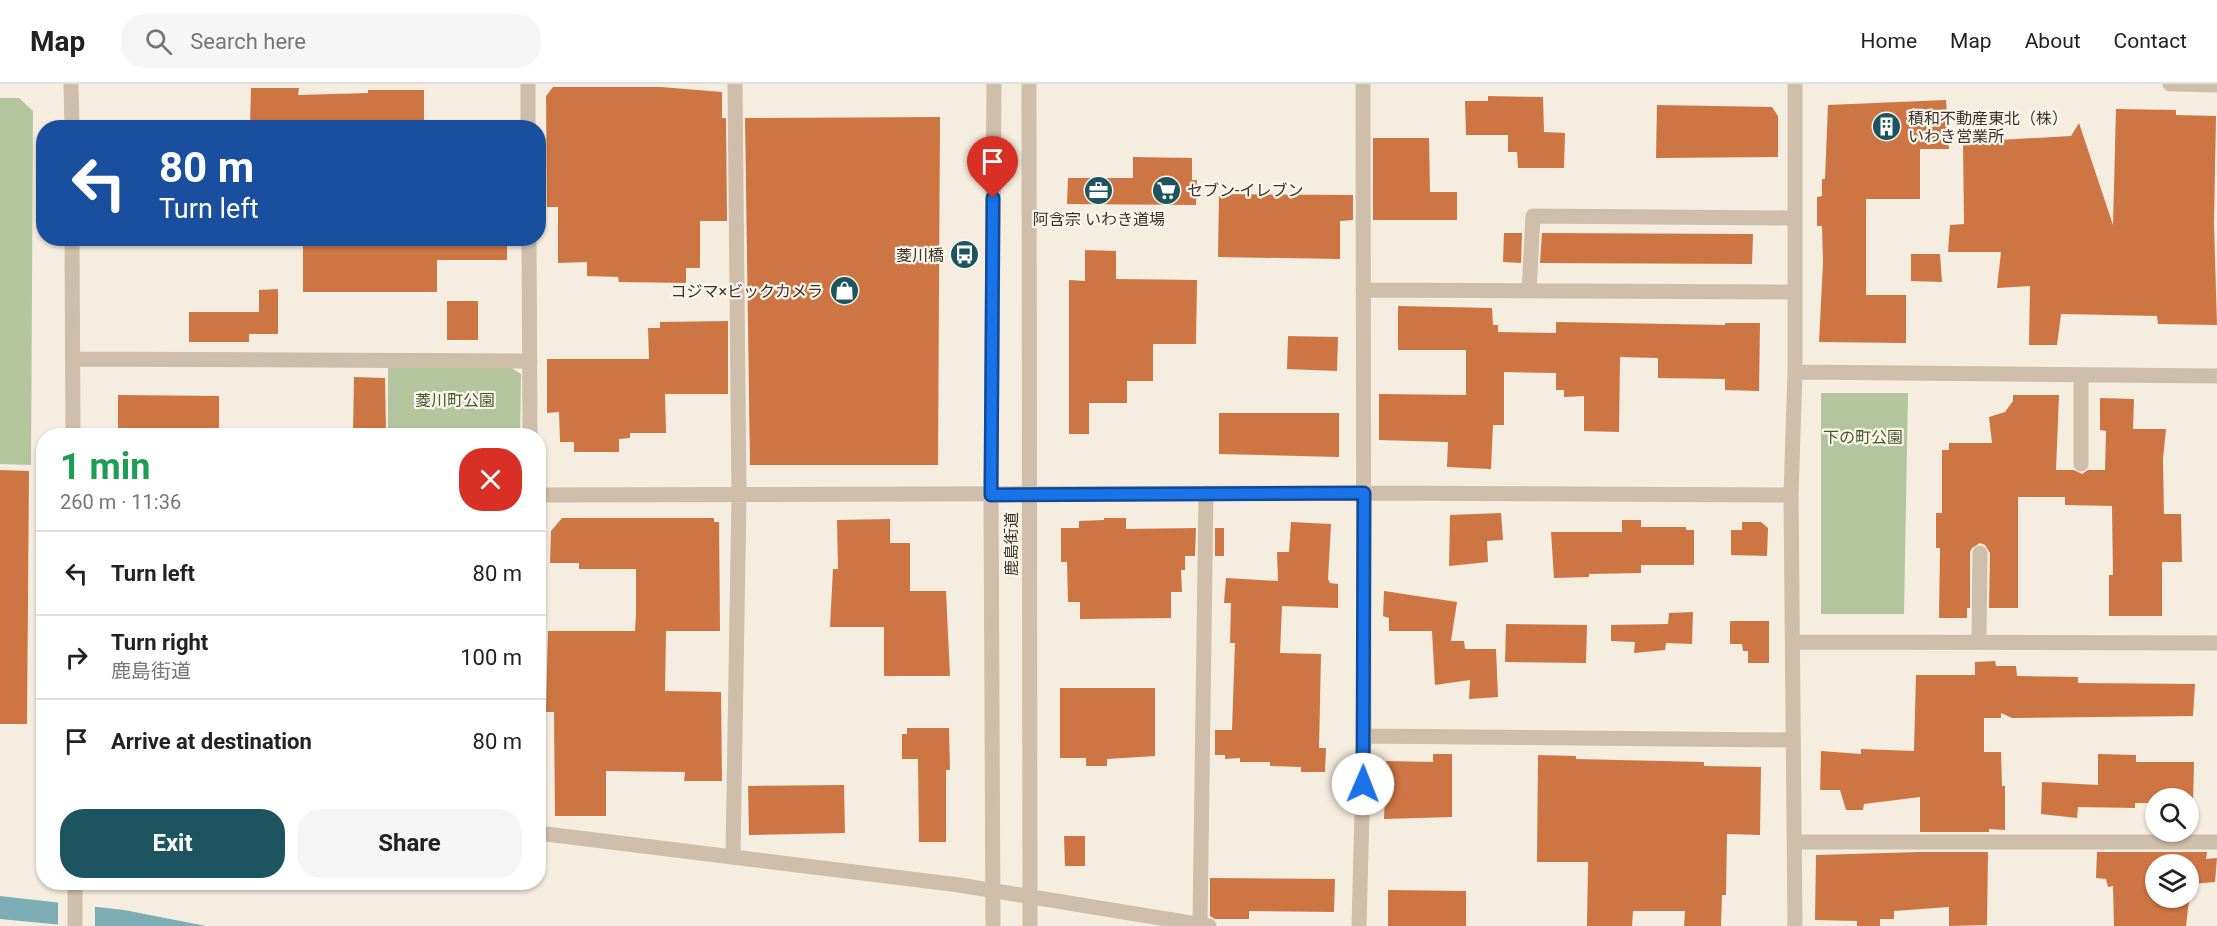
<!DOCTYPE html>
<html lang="en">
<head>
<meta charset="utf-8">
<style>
  body { margin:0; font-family:Roboto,"Noto Sans JP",sans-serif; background:#f6f6f6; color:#222; height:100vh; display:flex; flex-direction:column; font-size:22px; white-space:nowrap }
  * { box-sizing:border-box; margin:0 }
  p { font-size:20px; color:#767676 }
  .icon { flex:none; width:33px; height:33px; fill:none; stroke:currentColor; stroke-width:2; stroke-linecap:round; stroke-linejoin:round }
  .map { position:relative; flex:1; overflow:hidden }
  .side { position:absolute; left:36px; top:344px; width:510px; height:462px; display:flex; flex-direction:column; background:#fff; border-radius:24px; box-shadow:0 2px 4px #0004 }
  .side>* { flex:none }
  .hud { position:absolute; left:36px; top:36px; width:510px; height:126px; border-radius:24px; box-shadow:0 2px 4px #0004; background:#1a4fa0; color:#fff; overflow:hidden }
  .tools { position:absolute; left:2145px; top:704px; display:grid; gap:12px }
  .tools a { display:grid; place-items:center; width:54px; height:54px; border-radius:50%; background:#fff; box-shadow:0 2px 4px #0004; font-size:30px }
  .pin { position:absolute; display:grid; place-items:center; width:51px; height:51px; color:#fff; margin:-62px -26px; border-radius:50% 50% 50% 0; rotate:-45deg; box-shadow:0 0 6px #0007 }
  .pin .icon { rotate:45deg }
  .me { position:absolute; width:66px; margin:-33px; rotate:1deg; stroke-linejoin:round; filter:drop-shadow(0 0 4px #0008) }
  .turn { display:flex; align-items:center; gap:21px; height:126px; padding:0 24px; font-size:27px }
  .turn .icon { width:78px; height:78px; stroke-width:2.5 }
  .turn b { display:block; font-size:42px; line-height:51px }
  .round { display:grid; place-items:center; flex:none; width:63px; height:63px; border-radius:24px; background:#f6f6f6 }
  .head { display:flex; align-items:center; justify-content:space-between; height:102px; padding:0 24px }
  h1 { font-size:36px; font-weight:700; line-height:45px; color:#1e9e55 }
  .primary-button { display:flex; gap:12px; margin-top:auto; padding:12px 24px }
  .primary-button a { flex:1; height:69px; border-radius:24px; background:#1c5460; color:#fff; font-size:24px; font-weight:700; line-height:69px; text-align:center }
  .primary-button a+a { background:#f6f6f6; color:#222 }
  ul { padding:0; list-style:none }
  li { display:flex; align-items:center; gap:18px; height:84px; padding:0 24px; border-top:2px solid #e0e0e0 }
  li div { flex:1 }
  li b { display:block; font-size:22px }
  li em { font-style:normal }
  header { display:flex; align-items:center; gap:36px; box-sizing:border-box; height:84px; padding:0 30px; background:#fff; border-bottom:2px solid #e0e0e0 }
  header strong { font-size:28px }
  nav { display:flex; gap:33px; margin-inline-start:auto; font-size:21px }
  .search { width:420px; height:54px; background:#f6f6f6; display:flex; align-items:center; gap:15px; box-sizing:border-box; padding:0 21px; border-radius:24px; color:#767676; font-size:22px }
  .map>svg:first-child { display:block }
  .green { fill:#b4c59e }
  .water { fill:#7cacb4 }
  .pier { fill:#f5eddf }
  .building { fill:#ce7544; fill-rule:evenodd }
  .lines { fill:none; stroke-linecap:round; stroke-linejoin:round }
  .minor { stroke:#cebeaa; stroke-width:15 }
  .route-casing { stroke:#114b97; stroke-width:15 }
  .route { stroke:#1a73e8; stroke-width:10 }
  .labels { text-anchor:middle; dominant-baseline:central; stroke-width:4.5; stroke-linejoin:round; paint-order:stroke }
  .poi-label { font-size:16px; fill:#3b312a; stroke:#fbf6ec; text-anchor:start }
  .park-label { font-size:16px; fill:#455b2c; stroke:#fbf6ec }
  .street-label { font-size:16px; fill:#3b312a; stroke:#fbf6ec }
</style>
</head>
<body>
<header>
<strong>Map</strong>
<div class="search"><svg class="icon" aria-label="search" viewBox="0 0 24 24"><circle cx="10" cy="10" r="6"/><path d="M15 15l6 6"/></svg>Search here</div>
<nav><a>Home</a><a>Map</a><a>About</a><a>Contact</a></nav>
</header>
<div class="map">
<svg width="2217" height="842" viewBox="0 0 2217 842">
  <rect width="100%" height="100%" fill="#f5eddf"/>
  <path class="green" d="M0 14H19L33 27 31 381 0 380Z
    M388 281H507L521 290 520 351H388Z
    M1821 309H1908L1904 530H1821Z"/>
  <path class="water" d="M0 812 124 826 206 842H74L0 835Z"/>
  <path class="pier" d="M58 816 95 820V842H58Z"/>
  <path class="building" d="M553 3H661L722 8V34H726L727 137H700V184H686V199L619 198 618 193 587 192V178L558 179V123H547L546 12Z
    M251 4H299L298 11 368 9V6H424V44H250Z
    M1488 12 1543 13 1544 48 1565 49 1564 84H1518L1517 68H1508V51H1466L1465 17H1488Z
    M1946 16 1949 65H1920V115H1866V211H1906V259L1819 258 1823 179 1822 142H1817V113L1822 112V95H1825L1828 21Z
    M1657 21 1772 23 1778 32V73L1656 74Z
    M2116 25 2176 26V31L2216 32 2214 139 2217 241 2158 240 2157 232 2061 230 2057 261H2029L2030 202 1997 204 2001 168H1948L1950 141 1964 140 1963 58 2071 52 2079 39 2113 141Z
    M940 33 938 381H750L745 34Z
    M1373 54H1429L1430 108H1457V136H1373Z
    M1133 73 1192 74V96H1197L1196 121 1067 120 1068 94H1133Z
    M1219 110 1353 111V136L1340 137V175L1218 173Z
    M1504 149H1522L1521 179 1503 178Z
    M1542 149 1753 150 1752 180 1540 179Z
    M303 154H507V176H437V208H303Z
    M1085 166 1116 167V195L1197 196 1196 260H1153V297H1127V319H1089V350H1069V196L1085 197Z
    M1911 170H1940L1942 198 1911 197Z
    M278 205V250H249V258H189V228H259V206Z
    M447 217H478V256H447Z
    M1398 222 1492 224 1493 241H1498V248L1556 249V238L1725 241V239H1760L1759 307 1725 306V295L1658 294V274L1620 273 1619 348 1584 347V312L1564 313V306H1556V289L1504 288V341H1493L1491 385 1447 383 1448 358 1379 356V310L1466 311V266H1398Z
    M728 237V310H665L666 349H630V354L619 355V368H574V358H560L559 328 547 329V275H649L648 244H660V238Z
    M1288 252 1338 253 1337 287 1287 285Z
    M354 293 385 294 386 349H353Z
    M118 311 219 312V350L118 349Z
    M2013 311H2059L2056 386H2074L2082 390 2088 386H2105L2106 347 2100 346V314L2134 315 2133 345H2166L2163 375 2164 430H2181L2182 478H2162V532H2109V491H2113L2112 422 2065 421V413H2018V524H1989L1990 469 1985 461 1980 459 1972 464 1970 468V524H1967V534H1939L1940 464H1936V429H1942V366H1949V359H1992L1989 333 2005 328 2013 317Z
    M1219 329H1339V373L1219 370Z
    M0 386 29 387 27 640H0Z
    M1501 429 1503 456 1487 457 1488 478 1449 482 1450 431Z
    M562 434H714V438H719L720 547H666L665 607 721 608 722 697H684L685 688 606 687V732H555L554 628H546L548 547H635L636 530V485H579V479H550L551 447Z
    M1104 434H1126V445L1196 444 1195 472H1185V486H1181L1182 508H1171V534L1080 535V518H1068L1067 478H1061V444H1079V437L1104 436Z
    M890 435V459H910V507H946L950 592H884V543H830L833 485H838L837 436Z
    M1622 436H1641V443H1686V446H1694V481H1641V489L1589 490V493L1554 494 1551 448H1622Z
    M1291 438 1331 440 1328 495 1330 499 1338 500V524L1282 522 1280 569 1321 570 1319 664H1326L1325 688H1301V683L1270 682V678H1240V674L1225 675V671H1215V646H1232L1235 559H1230L1231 519H1224L1226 494 1278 497 1277 468H1289Z
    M1742 438H1761L1768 444 1767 472 1731 471V446H1742Z
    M1215 444H1224V472H1215Z
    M1384 507 1457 518 1451 557H1464L1465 565H1496L1498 613 1469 615 1470 596 1435 601 1432 547H1389V534L1383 532Z
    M1693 528 1692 560 1666 559 1665 566 1634 569 1635 558 1611 557V541L1668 540 1669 529Z
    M1730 537H1769V579H1748V567H1743L1742 560H1730Z
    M1506 540 1587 541 1586 579 1505 578Z
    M1995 577 1996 582H2016L2017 592 2078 593V599L2195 600 2193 632 2012 634 2001 629V634H1984V668H2001L2002 702H2005V746L1989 745V748H1920V713L1864 720 1863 726H1846L1840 706H1820L1821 667 1861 670V665L1914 667 1916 591H1975V578Z
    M1060 604H1155V672L1107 675V682H1086V674H1060Z
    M907 644H949L950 686H946V758H919L918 675H902V650H907Z
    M1433 670H1452V733L1384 735 1386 677 1433 678Z
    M2098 670 2136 671V678H2194L2193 719H2188V714H2156V719H2135V724L2078 723 2077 734 2041 730 2042 698 2098 701Z
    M1538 671 1576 672V675L1704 678V682L1761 683 1760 751 1727 750 1726 811H1722L1721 842H1684L1685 827H1633L1632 842H1587L1588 778H1537Z
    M844 701 845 749 749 751 748 702Z
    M1064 752H1085V782H1065Z
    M1920 768H1988L1987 841 1949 842V823L1894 827V835H1880V842H1857V837L1815 836 1816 771Z
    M2097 768H2207L2206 775 2217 774 2215 798 2191 800 2186 842H2114L2113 802 2108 803 2106 795 2096 794ZM2156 780H2188V813H2156Z
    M1210 794 1335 795 1334 828 1249 827V835H1215L1210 832Z
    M1388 806 1466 807V842H1388Z"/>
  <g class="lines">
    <path class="minor" d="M71 0 72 44
      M528 0V44
      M1029 0 1030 842
      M1795 0V288L1791 411 1795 842
      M2170 0 2217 1
      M72 154 73 351
      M529 154 530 351
      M1363 206 1795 208
      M1529 207 1533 132 1795 134
      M74 275 530 277
      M1795 288 2217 292
      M2081 380V291
      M538 411 1363 409 1791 411
      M1793 558 2217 559
      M1979 558 1980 469
      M1364 652 1792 656
      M538 749 959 801 1209 842
      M1794 758H2217
      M733 771 739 412 735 0
      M75 798V842
      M1200 841 1206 409
      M993 842 991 411 994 0
      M1359 842 1364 652 1363 0"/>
  </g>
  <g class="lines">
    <defs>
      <path id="route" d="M993 114 991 411 1364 409 1363 700"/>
    </defs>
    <use href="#route" class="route-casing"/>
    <use href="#route" class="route"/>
  </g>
  <defs>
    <symbol id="building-disc" viewBox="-11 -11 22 22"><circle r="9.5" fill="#1c5460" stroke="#fbf6ec"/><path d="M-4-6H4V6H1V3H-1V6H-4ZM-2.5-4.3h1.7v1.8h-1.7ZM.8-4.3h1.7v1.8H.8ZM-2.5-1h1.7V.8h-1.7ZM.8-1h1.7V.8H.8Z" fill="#fff"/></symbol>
    <symbol id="supermarket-disc" viewBox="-11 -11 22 22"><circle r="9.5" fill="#1c5460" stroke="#fbf6ec"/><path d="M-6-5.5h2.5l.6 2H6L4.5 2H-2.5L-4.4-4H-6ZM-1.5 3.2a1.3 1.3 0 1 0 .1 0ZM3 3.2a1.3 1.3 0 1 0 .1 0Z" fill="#fff"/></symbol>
    <symbol id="office-disc" viewBox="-11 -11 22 22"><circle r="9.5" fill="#1c5460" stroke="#fbf6ec"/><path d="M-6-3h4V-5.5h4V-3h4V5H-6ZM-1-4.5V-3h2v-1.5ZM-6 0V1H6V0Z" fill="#fff"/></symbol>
    <symbol id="bus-disc" viewBox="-11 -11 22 22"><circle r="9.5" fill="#1c5460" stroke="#fbf6ec"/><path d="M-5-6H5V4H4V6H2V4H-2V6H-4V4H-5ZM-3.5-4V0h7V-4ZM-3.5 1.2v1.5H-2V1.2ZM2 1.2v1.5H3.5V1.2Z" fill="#fff"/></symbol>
    <symbol id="shop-disc" viewBox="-11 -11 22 22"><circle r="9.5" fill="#1c5460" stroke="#fbf6ec"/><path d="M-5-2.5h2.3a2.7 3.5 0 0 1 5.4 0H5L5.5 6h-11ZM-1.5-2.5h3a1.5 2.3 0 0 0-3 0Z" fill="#fff"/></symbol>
  </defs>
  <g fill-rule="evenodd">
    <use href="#building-disc" x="1870" y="26" width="33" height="33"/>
    <use href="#supermarket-disc" x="1150" y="90" width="33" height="33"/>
    <use href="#office-disc" x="1082" y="90" width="33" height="33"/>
    <use href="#bus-disc" x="948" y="154" width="33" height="33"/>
    <use href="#shop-disc" x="828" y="190" width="33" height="33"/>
  </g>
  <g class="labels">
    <g class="poi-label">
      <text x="1908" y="34">積和不動産東北（株）<tspan x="1908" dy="18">いわき営業所</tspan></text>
      <text x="1187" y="106">セブン-イレブン</text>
      <text x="1099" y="135" text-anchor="middle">阿含宗 いわき道場</text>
      <text x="944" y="171" text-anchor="end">菱川橋</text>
      <text x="823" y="207" text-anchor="end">コジマ×ビックカメラ</text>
    </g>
    <g class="park-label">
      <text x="455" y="316">菱川町公園</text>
      <text x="1863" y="353">下の町公園</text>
    </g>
    <g class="street-label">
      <text transform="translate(1011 460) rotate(-90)">鹿島街道</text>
    </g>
  </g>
</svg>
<div class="tools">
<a><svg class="icon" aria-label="search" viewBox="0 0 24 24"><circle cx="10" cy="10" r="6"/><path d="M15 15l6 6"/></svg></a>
<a><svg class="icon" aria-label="layers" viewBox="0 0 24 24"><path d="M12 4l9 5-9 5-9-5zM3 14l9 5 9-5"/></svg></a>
</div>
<div class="pin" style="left:993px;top:114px;background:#d93025"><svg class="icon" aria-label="arrive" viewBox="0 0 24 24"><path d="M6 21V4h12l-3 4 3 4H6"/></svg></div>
<svg class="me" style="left:1363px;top:700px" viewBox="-20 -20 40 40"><circle r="19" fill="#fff"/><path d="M0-13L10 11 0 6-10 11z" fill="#1a73e8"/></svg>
<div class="hud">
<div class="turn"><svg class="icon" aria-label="left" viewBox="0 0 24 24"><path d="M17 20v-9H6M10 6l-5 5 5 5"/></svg><div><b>80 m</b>Turn left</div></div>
</div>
<section class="side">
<div class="head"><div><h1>1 min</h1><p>260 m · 11:36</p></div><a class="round" style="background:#d93025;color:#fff"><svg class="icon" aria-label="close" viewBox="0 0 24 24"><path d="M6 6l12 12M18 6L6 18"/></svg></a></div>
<ul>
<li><svg class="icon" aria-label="left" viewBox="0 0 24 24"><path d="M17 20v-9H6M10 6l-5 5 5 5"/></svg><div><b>Turn left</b></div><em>80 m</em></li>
<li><svg class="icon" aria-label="right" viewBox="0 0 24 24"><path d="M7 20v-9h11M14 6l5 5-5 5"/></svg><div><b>Turn right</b><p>鹿島街道</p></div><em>100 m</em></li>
<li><svg class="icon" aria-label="arrive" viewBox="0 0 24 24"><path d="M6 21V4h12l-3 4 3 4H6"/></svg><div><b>Arrive at destination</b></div><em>80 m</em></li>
</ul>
<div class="primary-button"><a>Exit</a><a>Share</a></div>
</section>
</div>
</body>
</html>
